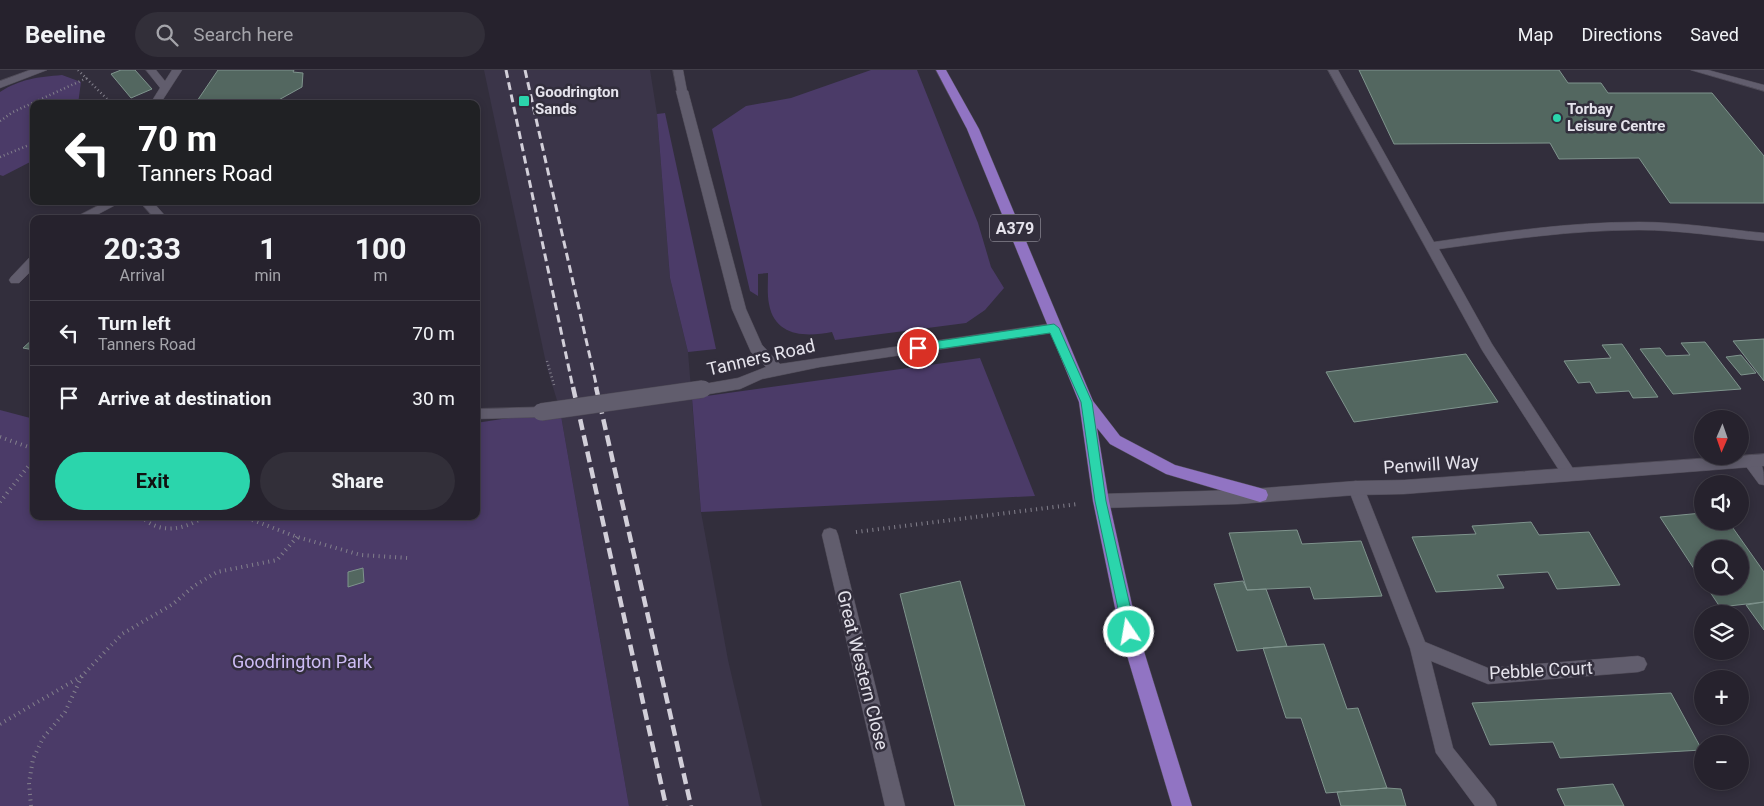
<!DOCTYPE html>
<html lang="en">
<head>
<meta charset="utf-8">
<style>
  body { margin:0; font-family:Roboto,sans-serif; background:#322f39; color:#f1f3f6; height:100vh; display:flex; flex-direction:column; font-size:19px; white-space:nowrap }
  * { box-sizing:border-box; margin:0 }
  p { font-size:16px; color:#a4a4aa }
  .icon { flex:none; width:28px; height:28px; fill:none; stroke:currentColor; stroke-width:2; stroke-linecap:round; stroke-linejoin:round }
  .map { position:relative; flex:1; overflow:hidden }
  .side { position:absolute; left:30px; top:145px; width:450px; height:305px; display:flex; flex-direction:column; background:#26222d; border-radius:10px; box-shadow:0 2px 8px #0003,0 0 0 1px #423f49 }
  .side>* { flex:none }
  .guide { position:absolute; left:30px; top:30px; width:450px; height:105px; border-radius:10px; box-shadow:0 2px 8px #0003,0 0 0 1px #423f49; background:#202124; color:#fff; overflow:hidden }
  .needle { width:32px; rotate:182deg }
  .buttons { position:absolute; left:1694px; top:340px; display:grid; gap:10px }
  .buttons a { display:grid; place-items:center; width:55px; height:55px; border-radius:50%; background:#26222d; box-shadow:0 2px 8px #0003,0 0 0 1px #423f49; font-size:25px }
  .pin { position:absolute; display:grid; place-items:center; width:42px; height:42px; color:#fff; margin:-21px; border:2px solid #fff; border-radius:50%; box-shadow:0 1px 5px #0007 }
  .me { position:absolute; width:55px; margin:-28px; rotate:348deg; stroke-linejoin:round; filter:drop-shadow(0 0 4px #0008) }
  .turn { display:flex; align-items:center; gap:18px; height:105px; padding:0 25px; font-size:22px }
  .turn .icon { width:65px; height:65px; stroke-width:2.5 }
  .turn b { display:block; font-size:35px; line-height:42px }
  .eta { display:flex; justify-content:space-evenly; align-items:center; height:85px; text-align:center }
  .eta b { font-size:30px; font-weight:700; line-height:35px }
  .cta { display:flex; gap:10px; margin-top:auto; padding:10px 25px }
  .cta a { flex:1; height:58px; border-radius:30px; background:#2bd5ac; color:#111; font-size:20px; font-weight:700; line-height:58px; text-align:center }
  .cta a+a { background:#322f39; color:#f1f3f6 }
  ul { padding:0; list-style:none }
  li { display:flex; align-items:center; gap:15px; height:65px; padding:0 25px; border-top:1px solid #423f49 }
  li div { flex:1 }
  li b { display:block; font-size:19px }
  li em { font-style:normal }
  header { display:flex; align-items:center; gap:30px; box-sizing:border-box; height:70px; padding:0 25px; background:#26222d; border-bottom:1px solid #423f49 }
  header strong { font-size:24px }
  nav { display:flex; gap:28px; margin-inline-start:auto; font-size:18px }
  .search { width:350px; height:45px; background:#322f39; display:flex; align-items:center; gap:12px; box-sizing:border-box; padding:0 18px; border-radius:28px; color:#a4a4aa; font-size:19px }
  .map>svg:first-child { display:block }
  .built { fill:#3b3549 }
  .green { fill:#4b3b68 }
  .building { fill:#536760; stroke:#7f948d }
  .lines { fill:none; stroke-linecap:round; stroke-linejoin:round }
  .service-casing { stroke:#4f4b57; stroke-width:1 }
  .pedestrian-casing { stroke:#4f4b57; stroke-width:1 }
  .minor-casing { stroke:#4f4b57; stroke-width:1 }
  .tertiary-casing { stroke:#4f4b57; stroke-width:1 }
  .primary-casing { stroke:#4f4b57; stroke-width:1 }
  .path-far1 { stroke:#83808c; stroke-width:2.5; stroke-dasharray:1 3; stroke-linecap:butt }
  .path { stroke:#83808c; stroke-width:4; stroke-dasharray:1 4.5; stroke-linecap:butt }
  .service { fill:#615d6d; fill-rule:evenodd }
  .pedestrian { fill:#615d6d; fill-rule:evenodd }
  .minor { fill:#615d6d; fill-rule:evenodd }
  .tertiary { fill:#615d6d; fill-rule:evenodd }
  .primary { fill:#9174c3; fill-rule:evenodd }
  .rail-far1 { stroke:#d2cfd9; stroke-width:3; stroke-dasharray:8 4.5; stroke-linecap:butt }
  .rail { stroke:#d2cfd9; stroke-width:4.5; stroke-dasharray:11 5.5; stroke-linecap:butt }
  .minor-bridge-casing { stroke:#4f4b57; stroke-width:18; stroke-linecap:butt }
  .minor-bridge { stroke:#615d6d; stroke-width:17 }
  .route { fill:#2bd5ac; stroke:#1c8a70 }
  .poi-dot { fill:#2bd5ac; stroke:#322e3c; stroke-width:2 }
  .labels { text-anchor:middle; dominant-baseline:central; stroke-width:5; stroke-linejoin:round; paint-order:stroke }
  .far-poi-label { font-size:15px; font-weight:bold; fill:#e5e3ec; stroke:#322e3c; text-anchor:start }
  .shield { fill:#322e3c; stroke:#afadb7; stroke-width:1 }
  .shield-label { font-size:16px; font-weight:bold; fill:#e5e3ec }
  .street-label { font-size:18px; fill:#e5e3ec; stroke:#322e3c }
  .park-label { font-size:18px; fill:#cdbcf4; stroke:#322e3c }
</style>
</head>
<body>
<header>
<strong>Beeline</strong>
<div class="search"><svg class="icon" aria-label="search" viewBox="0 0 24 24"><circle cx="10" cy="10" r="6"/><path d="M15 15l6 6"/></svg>Search here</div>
<nav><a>Map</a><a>Directions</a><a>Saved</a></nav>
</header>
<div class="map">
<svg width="1764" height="736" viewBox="0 0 1764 736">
  <rect width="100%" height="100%" fill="#322e3c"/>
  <path class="built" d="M484 0H650L657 44 670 208 688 282 701 442 728 590 762 736H629L560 340 547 298Z"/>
  <path class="green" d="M871 0H917L978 153 991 197 1004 218 985 240 966 253 835 270 832 262C806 267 775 267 769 234 767 224 768 213 768 203L758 204V226L750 221 712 59 746 36 791 28Z
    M62 5 81 12 78 34H34V90L3 106 0 105V22C20 9 38 7 62 5Z
    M665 43 716 279 688 282 670 208 657 44Z
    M980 288 1035 426 701 442 692 328Z
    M0 340 34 349V446H476V353L560 340 629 736H0Z"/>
  <path class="building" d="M121 0H135L152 19 131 28 111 4Z
    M218 0H294L293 2 303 3 302 17 275 32 195 34Z
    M1359 0H1559L1568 13H1601L1608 23H1712L1764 86V133H1670L1639 88 1559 89 1550 73 1394 74Z
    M34 268V280L23 278Z
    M1764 269V311L1733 271Z
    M1705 272 1741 319 1673 324 1640 279 1660 278 1666 286 1690 285 1681 273Z
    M1622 274 1658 327 1633 328 1629 321 1596 323 1590 312 1578 313 1564 291 1611 288 1602 275Z
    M1466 284 1498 332 1354 352 1326 302Z
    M1741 285 1756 303 1741 305 1726 287Z
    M1702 443V451H1728L1764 502V532L1720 537 1706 516H1740V479H1702V511L1660 447Z
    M1531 452 1539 465 1589 462 1620 515 1557 519 1548 502 1497 505 1504 518 1436 522 1412 467 1476 464 1472 456Z
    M1297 460 1302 474 1361 471 1382 526 1314 529 1310 517 1247 520 1229 463Z
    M363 498 364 512 348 517V502Z
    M960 511 1025 736H955L900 524Z
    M1243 511 1247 520 1266 519 1287 576 1237 581 1214 514Z
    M1764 532V560L1746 535Z
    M1324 574 1347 639 1358 638 1387 718 1326 723 1301 648H1286L1263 578Z
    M1671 623 1702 680 1560 688 1553 672 1490 675 1472 633Z
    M1613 714 1624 736H1565L1557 719Z
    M1387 718 1401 719 1406 736H1341L1337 722Z"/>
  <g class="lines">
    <defs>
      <path id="service" d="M146 0H156L165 11 172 0H182L160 34H150L160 18Z
        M673 0H683L687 21 686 23H678L677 21Z
        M1328 0H1338L1434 172C1502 162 1570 152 1639 152 1681 152 1722 159 1764 163V171C1722 167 1681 160 1639 160 1572 160 1505 170 1439 179L1492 274 1574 400 1576 404 1574 408H1564L1482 280Z
        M1691 0H1708L1764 15V21Z
        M107 131H123L89 149H72Z
        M139 131H152L168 149H155Z
        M34 186V198L19 213H11L9 210 11 207 30 187Z
        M541 337 546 338 548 342 546 346 541 347 476 349V339Z"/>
      <path id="pedestrian" d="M30 0H47L0 18V11Z"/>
      <path id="minor" d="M682 18 688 21 746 239 762 275 780 294 1054 253 1059 254 1061 258 1059 262 820 297 762 309 740 319 703 325 698 323 696 319 698 315 738 308 766 297 751 282 732 239 676 21Z
        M1750 385C1764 390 1764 402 1764 415L1759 414 1742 391 1745 387Z
        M1356 411 1361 413 1364 418 1425 572 1488 598 1638 586 1644 588 1647 594 1644 600 1638 602 1488 614 1431 591 1453 678 1494 729 1497 736H1475L1436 683 1410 578 1348 418 1351 413Z
        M830 458 836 460 838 465 905 736H885L822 465 824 460Z"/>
      <path id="tertiary" d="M1764 384V396L1404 424 1356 425 1238 434 1101 438 1095 436 1093 431 1095 426 1101 424 1238 420 1356 411 1404 410Z"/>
      <path id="primary" d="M936 0H946L979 59 1093 331 1120 366 1175 395 1260 418 1266 420 1268 425 1266 430 1260 432 1166 404 1110 374 1097 358 1109 431 1138 562 1192 736H1172L1120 562 1093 431 1079 332 967 59Z"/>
    </defs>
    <use href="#service" class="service-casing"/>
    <use href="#pedestrian" class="pedestrian-casing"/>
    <use href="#minor" class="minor-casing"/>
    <use href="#tertiary" class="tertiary-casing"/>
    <use href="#primary" class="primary-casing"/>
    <path class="path-far1" d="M78 0 112 34
      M0 51 13 42 87 8
      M0 87 34 73
      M547 291 554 315"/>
    <path class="path" d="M0 367 34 379
      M0 432 34 389
      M141 446C159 465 185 460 205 446
      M242 446 297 467 361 485 408 488
      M856 462 1078 434
      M0 654 82 606 122 564 173 534 194 516 217 502 277 490 297 467
      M31 736 29 713 33 689 43 668 65 642 82 606"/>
    <use href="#service" class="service"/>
    <use href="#pedestrian" class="pedestrian"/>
    <use href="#minor" class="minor"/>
    <use href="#tertiary" class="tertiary"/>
    <use href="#primary" class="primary"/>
    <path class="rail-far1" d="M506 0 573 318
      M525 0 597 318"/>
    <path class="rail" d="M573 317 666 736
      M596 317 691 736"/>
    <defs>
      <path id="minor-bridge" d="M541 342 703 319"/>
    </defs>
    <use href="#minor-bridge" class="minor-bridge-casing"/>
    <use href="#minor-bridge" class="minor-bridge"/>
  </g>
  <path class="route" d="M1054 254 1059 258 1092 332 1106 431 1136 562 1134 567 1129 568 1125 567 1123 562 1095 431 1081 332 1050 263 918 282 912 278 918 274Z"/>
  <g class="poi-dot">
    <rect x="518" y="25" width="12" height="12" rx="2.5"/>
    <circle cx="1557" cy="48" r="5"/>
  </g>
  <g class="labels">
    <g class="far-poi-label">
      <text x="535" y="22">Goodrington<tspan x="535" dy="17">Sands</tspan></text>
      <text x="1567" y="39">Torbay<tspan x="1567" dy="17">Leisure Centre</tspan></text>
    </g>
    <rect class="shield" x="990" y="144.5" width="50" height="27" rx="4"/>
    <g class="shield-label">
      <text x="1015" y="158">A379</text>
    </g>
    <g class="street-label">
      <text transform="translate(761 287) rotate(-13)">Tanners Road</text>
      <text transform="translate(1431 394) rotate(-4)">Penwill Way</text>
      <text transform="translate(863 600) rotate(76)">Great Western Close</text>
      <text transform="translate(1541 600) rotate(-3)">Pebble Court</text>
    </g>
    <g class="park-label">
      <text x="302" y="591">Goodrington Park</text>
    </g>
  </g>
</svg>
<div class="buttons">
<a><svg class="needle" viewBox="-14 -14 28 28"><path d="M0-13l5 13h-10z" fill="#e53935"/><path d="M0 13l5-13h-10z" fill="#a4a4aa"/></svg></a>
<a><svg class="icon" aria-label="sound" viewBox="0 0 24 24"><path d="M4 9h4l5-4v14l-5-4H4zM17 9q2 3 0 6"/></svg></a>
<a><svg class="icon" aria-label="search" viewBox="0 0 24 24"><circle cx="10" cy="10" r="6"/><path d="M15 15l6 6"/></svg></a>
<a><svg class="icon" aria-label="layers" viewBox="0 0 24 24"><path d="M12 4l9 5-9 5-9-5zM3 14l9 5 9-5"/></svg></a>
<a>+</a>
<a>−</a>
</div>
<div class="pin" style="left:918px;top:278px;background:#d93025"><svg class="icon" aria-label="arrive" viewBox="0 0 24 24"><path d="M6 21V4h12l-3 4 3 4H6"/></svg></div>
<svg class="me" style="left:1129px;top:562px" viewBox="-20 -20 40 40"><circle r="17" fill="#2bd5ac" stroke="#fff" stroke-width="3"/><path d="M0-11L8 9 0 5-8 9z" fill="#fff"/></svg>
<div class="guide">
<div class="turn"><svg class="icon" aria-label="left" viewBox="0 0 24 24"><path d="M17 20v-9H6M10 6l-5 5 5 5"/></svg><div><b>70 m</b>Tanners Road</div></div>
</div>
<section class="side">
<div class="eta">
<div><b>20:33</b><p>Arrival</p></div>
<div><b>1</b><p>min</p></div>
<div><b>100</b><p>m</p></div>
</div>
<ul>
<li><svg class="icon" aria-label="left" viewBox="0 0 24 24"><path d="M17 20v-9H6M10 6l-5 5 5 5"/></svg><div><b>Turn left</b><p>Tanners Road</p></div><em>70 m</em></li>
<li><svg class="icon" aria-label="arrive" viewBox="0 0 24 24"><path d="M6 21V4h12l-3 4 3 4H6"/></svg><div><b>Arrive at destination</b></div><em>30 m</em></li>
</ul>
<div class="cta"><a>Exit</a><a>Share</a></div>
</section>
</div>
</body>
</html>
